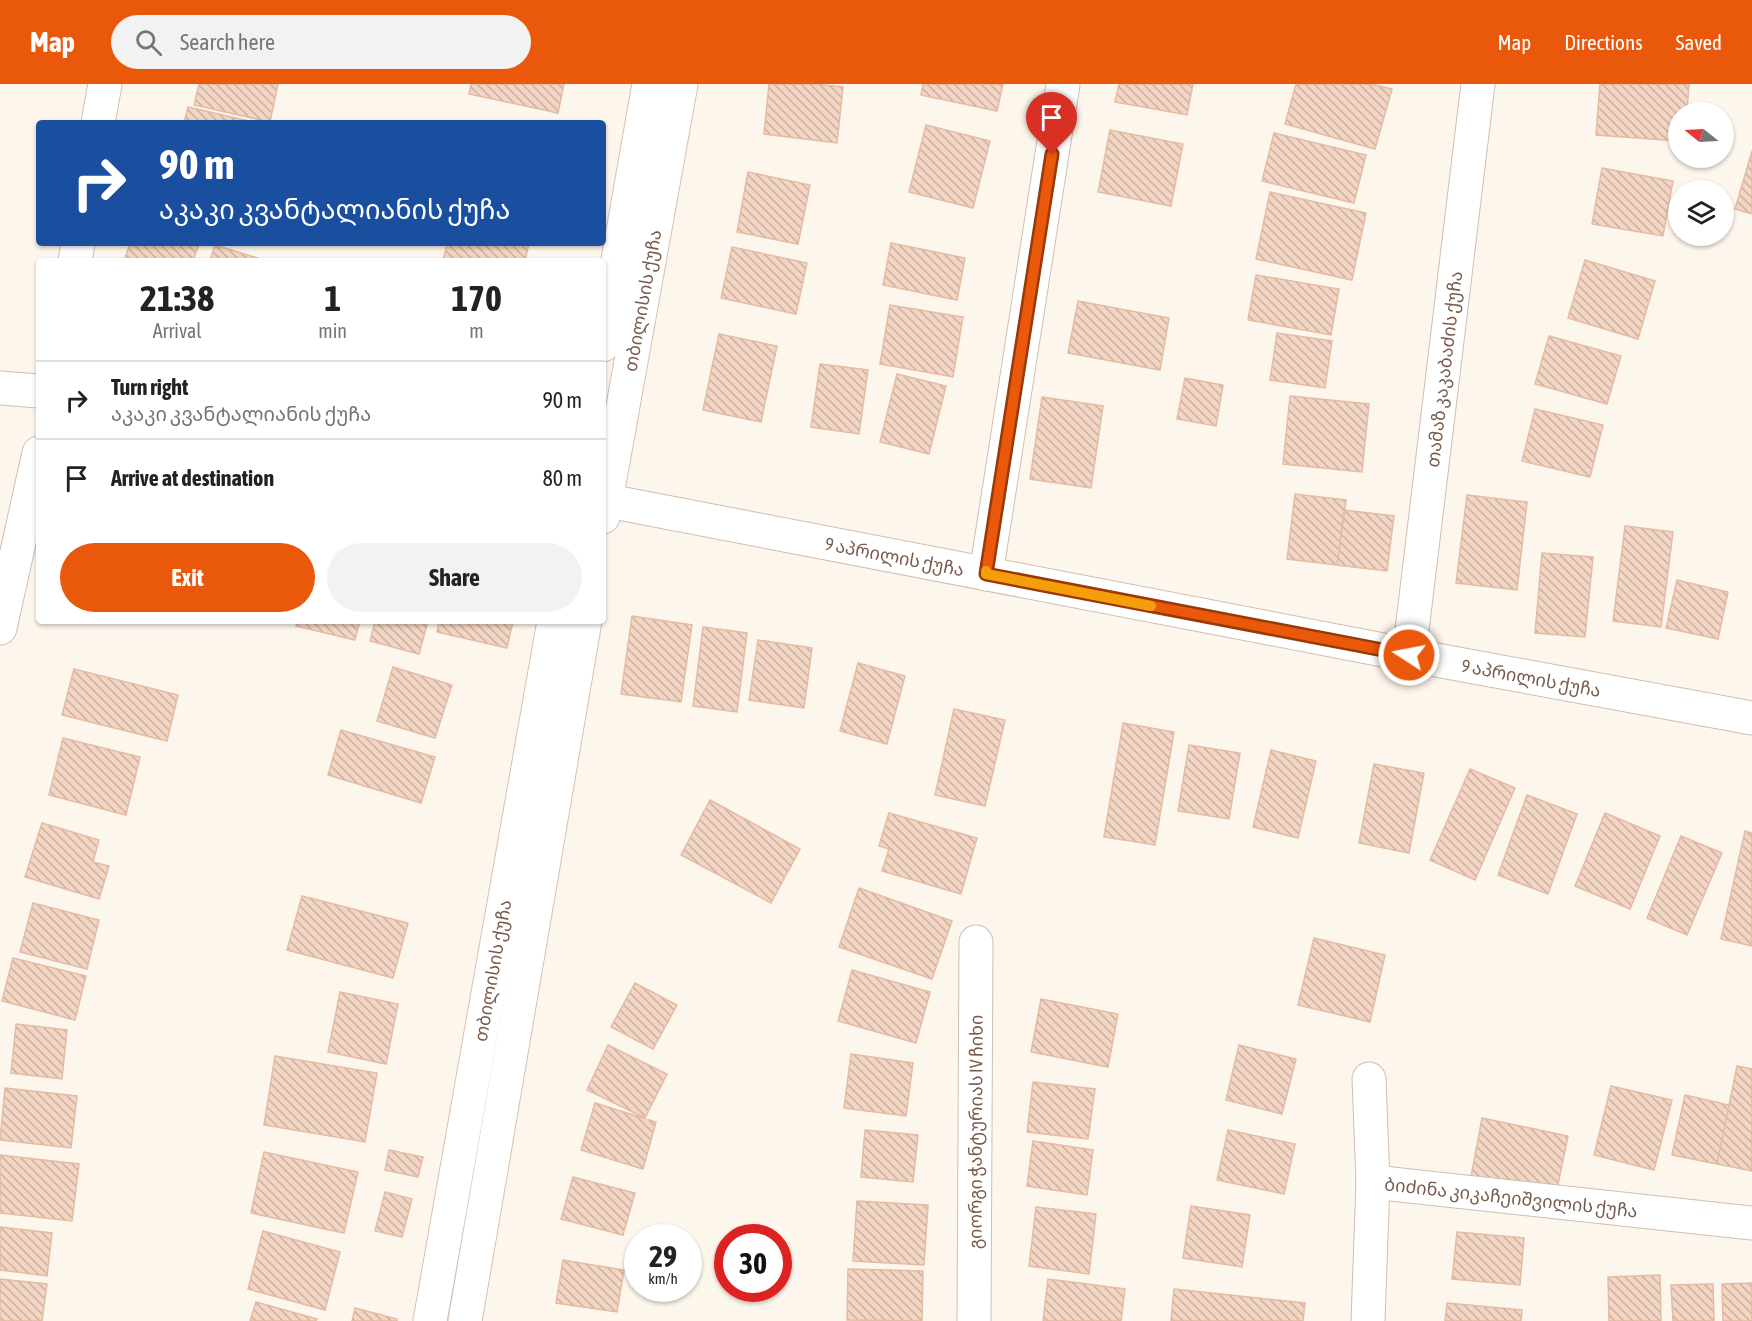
<!DOCTYPE html>
<html lang="en">
<head>
<meta charset="utf-8">
<style>
  body { margin:0; font-family:"Asap Condensed","Noto Sans Georgian",sans-serif; background:#f2f2f2; color:#222; height:100vh; display:flex; flex-direction:column; font-size:22px; white-space:nowrap }
  * { box-sizing:border-box; margin:0 }
  p { font-size:20px; color:#767676 }
  .icon { flex:none; width:33px; height:33px; fill:none; stroke:currentColor; stroke-width:2; stroke-linecap:round; stroke-linejoin:round }
  .map { position:relative; flex:1; overflow:hidden }
  .panel { position:absolute; left:36px; top:174px; width:570px; height:366px; display:flex; flex-direction:column; background:#fff; border-radius:6px; box-shadow:0 2px 4px #0004 }
  .panel>* { flex:none }
  .guide { position:absolute; left:36px; top:36px; width:570px; height:126px; border-radius:6px; box-shadow:0 2px 4px #0004; background:#1a4fa0; color:#fff; overflow:hidden }
  .needle { width:39px; rotate:288deg }
  .buttons { position:absolute; left:1668px; top:18px; display:grid; gap:12px }
  .buttons a { display:grid; place-items:center; width:66px; height:66px; border-radius:50%; background:#fff; box-shadow:0 2px 4px #0004; font-size:30px }
  .speed { position:absolute; left:624px; top:1140px; display:flex; gap:12px; font-size:30px; font-weight:700; text-align:center }
  .speed>* { display:grid; place-content:center; width:78px; height:78px; border-radius:50%; background:#fff; box-shadow:0 2px 4px #0004; line-height:1 }
  .speed small { font-size:15px; font-weight:400 }
  .speed .limit { border:9px solid #d22; background:#fff; color:#111 }
  .pin { position:absolute; display:grid; place-items:center; width:51px; height:51px; color:#fff; margin:-62px -26px; border-radius:50% 50% 50% 0; rotate:-45deg; box-shadow:0 0 6px #0007 }
  .pin .icon { rotate:45deg }
  .me { position:absolute; width:66px; margin:-33px; rotate:281deg; stroke-linejoin:round; filter:drop-shadow(0 0 4px #0008) }
  .turn { display:flex; align-items:center; gap:21px; height:126px; padding:0 24px; font-size:27px }
  .turn .icon { width:78px; height:78px; stroke-width:2.5 }
  .turn b { display:block; font-size:42px; line-height:51px }
  .eta { display:flex; justify-content:space-evenly; align-items:center; height:102px; text-align:center }
  .eta b { font-size:36px; font-weight:700; line-height:42px }
  .cta { display:flex; gap:12px; margin-top:auto; padding:12px 24px }
  .cta a { flex:1; height:69px; border-radius:36px; background:#ea580c; color:#fff; font-size:24px; font-weight:700; line-height:69px; text-align:center }
  .cta a+a { background:#f2f2f2; color:#222 }
  ul { padding:0; list-style:none }
  li { display:flex; align-items:center; gap:18px; height:78px; padding:0 24px; border-top:2px solid #e0e0e0 }
  li div { flex:1 }
  li b { display:block; font-size:22px }
  li em { font-style:normal }
  header { display:flex; align-items:center; gap:36px; box-sizing:border-box; height:84px; padding:0 30px; background:#ea580c; color:#fff }
  header strong { font-size:28px }
  nav { display:flex; gap:33px; margin-inline-start:auto; font-size:21px }
  .search { width:420px; height:54px; background:#f2f2f2; display:flex; align-items:center; gap:15px; box-sizing:border-box; padding:0 21px; border-radius:33px; color:#767676; font-size:22px }
  .map>svg:first-child { display:block }
  .building { fill:url(#building-back-hatch); stroke:#e6bba3; stroke-width:1.5 }
  .lines { fill:none; stroke-linecap:round; stroke-linejoin:round }
  .street-casing { stroke:#d1beb0; stroke-width:35 }
  .secondary-casing { stroke:#d6c0b0; stroke-width:35 }
  .street { stroke:#fff; stroke-width:33 }
  .secondary { stroke:#fff; stroke-width:33 }
  .route-casing { stroke:#983908; stroke-width:15 }
  .route { stroke:#ea580c; stroke-width:10 }
  .slow { stroke:#f59e0b; stroke-width:10 }
  .labels { text-anchor:middle; dominant-baseline:central; stroke-width:4.5; stroke-linejoin:round; paint-order:stroke }
  .street-label { font-size:18px; fill:#7a5c4d; stroke:#fffaf3 }
</style>
</head>
<body>
<header>
<strong>Map</strong>
<div class="search"><svg class="icon" aria-label="search" viewBox="0 0 24 24"><circle cx="10" cy="10" r="6"/><path d="M15 15l6 6"/></svg>Search here</div>
<nav><a>Map</a><a>Directions</a><a>Saved</a></nav>
</header>
<div class="map">
<svg width="1752" height="1237" viewBox="0 0 1752 1237">
  <defs>
    <pattern id="building-back-hatch" width="6" height="6" patternUnits="userSpaceOnUse" patternTransform="scale(1.5)"><rect width="6" height="6" fill="#f3d5c3"/><path d="M-1 5l2 2M0 0l6 6M5-1l2 2" fill="none" stroke="#cab0a1"/></pattern>
  </defs>
  <rect width="100%" height="100%" fill="#fdf6ec"/>
  <path class="building" d="M199 0H278L270 38 194 21Z
    M471 0H564L558 29 469 10Z
    M769 0H815L843 3 837 59 764 50Z
    M923 0H1003L997 27 921 11Z
    M1119 0H1193L1187 31 1115 18Z
    M1296 0H1372L1392 5 1375 65 1285 40Z
    M1600 0H1689L1687 28H1678V57L1596 51Z
    M188 23 258 39H184Z
    M926 41 990 57 973 124 909 108Z
    M1110 46 1183 60 1171 122 1098 108Z
    M1274 49 1366 71 1354 119 1262 97Z
    M1752 67V130L1735 125Z
    M1602 84 1673 97 1663 152 1592 140Z
    M748 88 810 101 798 160 737 148Z
    M1270 108 1366 129 1352 196 1256 175Z
    M130 159H196L199 160 193 177H124Z
    M447 159H529L525 177H443Z
    M891 159 965 174 957 216 883 201Z
    M215 161 264 176 263 177H210Z
    M732 163 807 179 796 230 721 214Z
    M1585 176 1655 197 1638 255 1568 234Z
    M1256 191 1339 205 1331 251 1248 236Z
    M1078 217 1169 234 1160 286 1068 269Z
    M890 221 963 233 953 293 880 280Z
    M1277 249 1332 257 1325 304 1270 296Z
    M719 250 777 262 761 338 703 326Z
    M1549 252 1621 272 1607 320 1535 300Z
    M820 280 868 286 859 350 811 343Z
    M897 290 946 302 929 370 880 358Z
    M1185 294 1223 301 1216 342 1177 335Z
    M1290 312 1369 320 1362 388 1283 380Z
    M1042 313 1103 322 1091 404 1030 395Z
    M1535 325 1603 341 1590 393 1522 377Z
    M1295 410 1346 416 1337 481 1287 475Z
    M1467 411 1527 418 1517 506 1456 499Z
    M1344 426 1394 432 1387 487 1337 481Z
    M1625 442 1673 448 1661 543 1613 537Z
    M1542 469 1593 473 1585 553 1535 549Z
    M1677 496 1728 508 1718 555 1666 544Z
    M632 532 692 541 681 618 621 610Z
    M298 537H360L355 556 296 542Z
    M375 537H428L419 570 370 557Z
    M439 537H513L507 564 437 548Z
    M703 543 747 549 737 628 693 622Z
    M758 556 812 564 804 624 749 616Z
    M858 579 905 592 887 660 840 647Z
    M393 583 452 601 435 654 377 637Z
    M74 585 178 611 167 657 62 631Z
    M954 625 1005 636 985 722 935 711Z
    M1123 639 1174 648 1155 761 1104 753Z
    M341 646 435 673 421 719 328 691Z
    M63 654 140 673 126 731 49 711Z
    M1189 661 1240 669 1229 735 1178 727Z
    M1271 666 1316 677 1298 754 1253 743Z
    M1374 680 1424 689 1409 769 1359 759Z
    M1470 685 1515 704 1475 796 1430 776Z
    M1527 711 1577 730 1548 810 1498 791Z
    M710 716 800 765 771 819 681 771Z
    M889 729 977 754 961 810 882 787 889 765 879 762Z
    M1605 729 1660 752 1630 825 1575 802Z
    M42 739 99 756 93 778 109 782 99 815 25 793Z
    M1745 747 1752 749V862L1721 855Z
    M1681 752 1722 769 1687 851 1647 834Z
    M859 804 952 837 932 895 839 863Z
    M302 812 408 839 393 894 287 866Z
    M33 819 99 836 87 885 20 868Z
    M1314 854 1385 871 1370 938 1298 921Z
    M13 874 86 892 75 936 2 917Z
    M852 886 930 908 916 959 838 937Z
    M635 899 677 921 653 965 611 943Z
    M340 908 398 920 386 980 328 968Z
    M1041 915 1118 930 1108 983 1031 968Z
    M16 940 67 946 62 995 11 989Z
    M608 961 667 990 645 1034 587 1006Z
    M1239 961 1296 975 1282 1030 1226 1016Z
    M851 970 913 979 906 1032 844 1024Z
    M275 972 377 989 365 1058 264 1041Z
    M1737 982 1752 985V1087L1717 1080Z
    M1033 998 1095 1005 1088 1055 1027 1048Z
    M1611 1002 1672 1016 1654 1086 1594 1071Z
    M5 1004 77 1012 71 1064 0 1056Z
    M1685 1011 1729 1021 1717 1080 1672 1071Z
    M595 1019 656 1038 643 1085 581 1066Z
    M1482 1034 1568 1052 1556 1110 1471 1093Z
    M865 1046 918 1051 913 1098 861 1093Z
    M1228 1046 1295 1060 1284 1110 1217 1096Z
    M1033 1057 1093 1066 1087 1111 1027 1102Z
    M389 1066 423 1073 418 1093 385 1086Z
    M264 1068 358 1088 344 1149 251 1129Z
    M0 1071 79 1080 72 1137 0 1129Z
    M573 1093 635 1109 623 1151 561 1135Z
    M385 1108 412 1115 402 1153 375 1147Z
    M857 1117 928 1121 924 1181 853 1177Z
    M1191 1122 1250 1131 1242 1183 1183 1174Z
    M1036 1123 1096 1130 1089 1190 1029 1182Z
    M0 1143 52 1149 47 1192 0 1186Z
    M263 1147 340 1168 325 1226 248 1205Z
    M1457 1148 1524 1154 1520 1201 1452 1195Z
    M563 1176 624 1186 617 1228 556 1219Z
    M848 1185 923 1187 922 1237 847 1236Z
    M1660 1191 1661 1237H1609L1608 1193Z
    M0 1195 47 1200 42 1237H0Z
    M1048 1195 1125 1205 1121 1237H1043Z
    M1752 1199V1237H1723L1722 1200Z
    M1713 1200 1714 1237H1673L1671 1201Z
    M1174 1205 1305 1219 1303 1237H1171Z
    M256 1218 317 1235 316 1237H250Z
    M1447 1219 1522 1226 1521 1237H1445Z
    M355 1224 397 1235V1237H352Z"/>
  <g class="lines">
    <defs>
      <g id="street">
        <path d="M98 39 105 0"/>
        <path d="M75 177 78 159"/>
        <path d="M0 304 39 307"/>
        <path id="s1" d="M603 416 1409 571 1752 634"/>
        <path d="M986 490 1063 0"/>
        <path d="M0 544 39 369"/>
        <path id="s2" d="M1409 571 1478 0"/>
        <path d="M1369 995 1373 1098"/>
        <path id="s3" d="M974 1237 976 858"/>
        <path id="s4" d="M1368 1237 1373 1098 1752 1139"/>
      </g>
      <g id="secondary">
        <path d="M603 261 649 0"/>
        <path id="s5" d="M603 433 681 0"/>
        <path id="s6" d="M430 1237 554 537"/>
        <path d="M465 1237 585 537"/>
      </g>
    </defs>
    <use href="#street" class="street-casing"/>
    <use href="#secondary" class="secondary-casing"/>
    <use href="#street" class="street"/>
    <use href="#secondary" class="secondary"/>
  </g>
  <g class="lines">
    <defs>
      <path id="route" d="M1052 70 986 490 1409 571"/>
    </defs>
    <use href="#route" class="route-casing"/>
    <use href="#route" class="route"/>
    <path class="slow" d="M986 487V490L1151 522"/>
  </g>
  <g class="labels">
    <g class="street-label">
      <text stroke="none"><textPath href="#s5" startOffset="220">თბილისის ქუჩა</textPath></text>
      <text stroke="none"><textPath href="#s2" startOffset="288">თამაზ კაკაბაძის ქუჩა</textPath></text>
      <text stroke="none"><textPath href="#s1" startOffset="297">9 აპრილის ქუჩა</textPath></text>
      <text stroke="none"><textPath href="#s1" startOffset="945">9 აპრილის ქუჩა</textPath></text>
      <text stroke="none"><textPath href="#s6" startOffset="356">თბილისის ქუჩა</textPath></text>
      <text stroke="none"><textPath href="#s3" startOffset="189">გიორგი ჭანტურიას IV ჩიხი</textPath></text>
      <text stroke="none"><textPath href="#s4" startOffset="278">ბიძინა კიკაჩეიშვილის ქუჩა</textPath></text>
    </g>
  </g>
</svg>
<div class="buttons">
<a><svg class="needle" viewBox="-14 -14 28 28"><path d="M0-13l5 13h-10z" fill="#e53935"/><path d="M0 13l5-13h-10z" fill="#767676"/></svg></a>
<a><svg class="icon" aria-label="layers" viewBox="0 0 24 24"><path d="M12 4l9 5-9 5-9-5zM3 14l9 5 9-5"/></svg></a>
</div>
<div class="speed"><div>29<small>km/h</small></div><div class="limit">30</div></div>
<div class="pin" style="left:1052px;top:70px;background:#d93025"><svg class="icon" aria-label="arrive" viewBox="0 0 24 24"><path d="M6 21V4h12l-3 4 3 4H6"/></svg></div>
<svg class="me" style="left:1409px;top:571px" viewBox="-20 -20 40 40"><circle r="17" fill="#ea580c" stroke="#fff" stroke-width="3"/><path d="M0-11L8 9 0 5-8 9z" fill="#fff"/></svg>
<div class="guide">
<div class="turn"><svg class="icon" aria-label="right" viewBox="0 0 24 24"><path d="M7 20v-9h11M14 6l5 5-5 5"/></svg><div><b>90 m</b>აკაკი კვანტალიანის ქუჩა</div></div>
</div>
<section class="panel">
<div class="eta">
<div><b>21:38</b><p>Arrival</p></div>
<div><b>1</b><p>min</p></div>
<div><b>170</b><p>m</p></div>
</div>
<ul>
<li><svg class="icon" aria-label="right" viewBox="0 0 24 24"><path d="M7 20v-9h11M14 6l5 5-5 5"/></svg><div><b>Turn right</b><p>აკაკი კვანტალიანის ქუჩა</p></div><em>90 m</em></li>
<li><svg class="icon" aria-label="arrive" viewBox="0 0 24 24"><path d="M6 21V4h12l-3 4 3 4H6"/></svg><div><b>Arrive at destination</b></div><em>80 m</em></li>
</ul>
<div class="cta"><a>Exit</a><a>Share</a></div>
</section>
</div>
</body>
</html>
